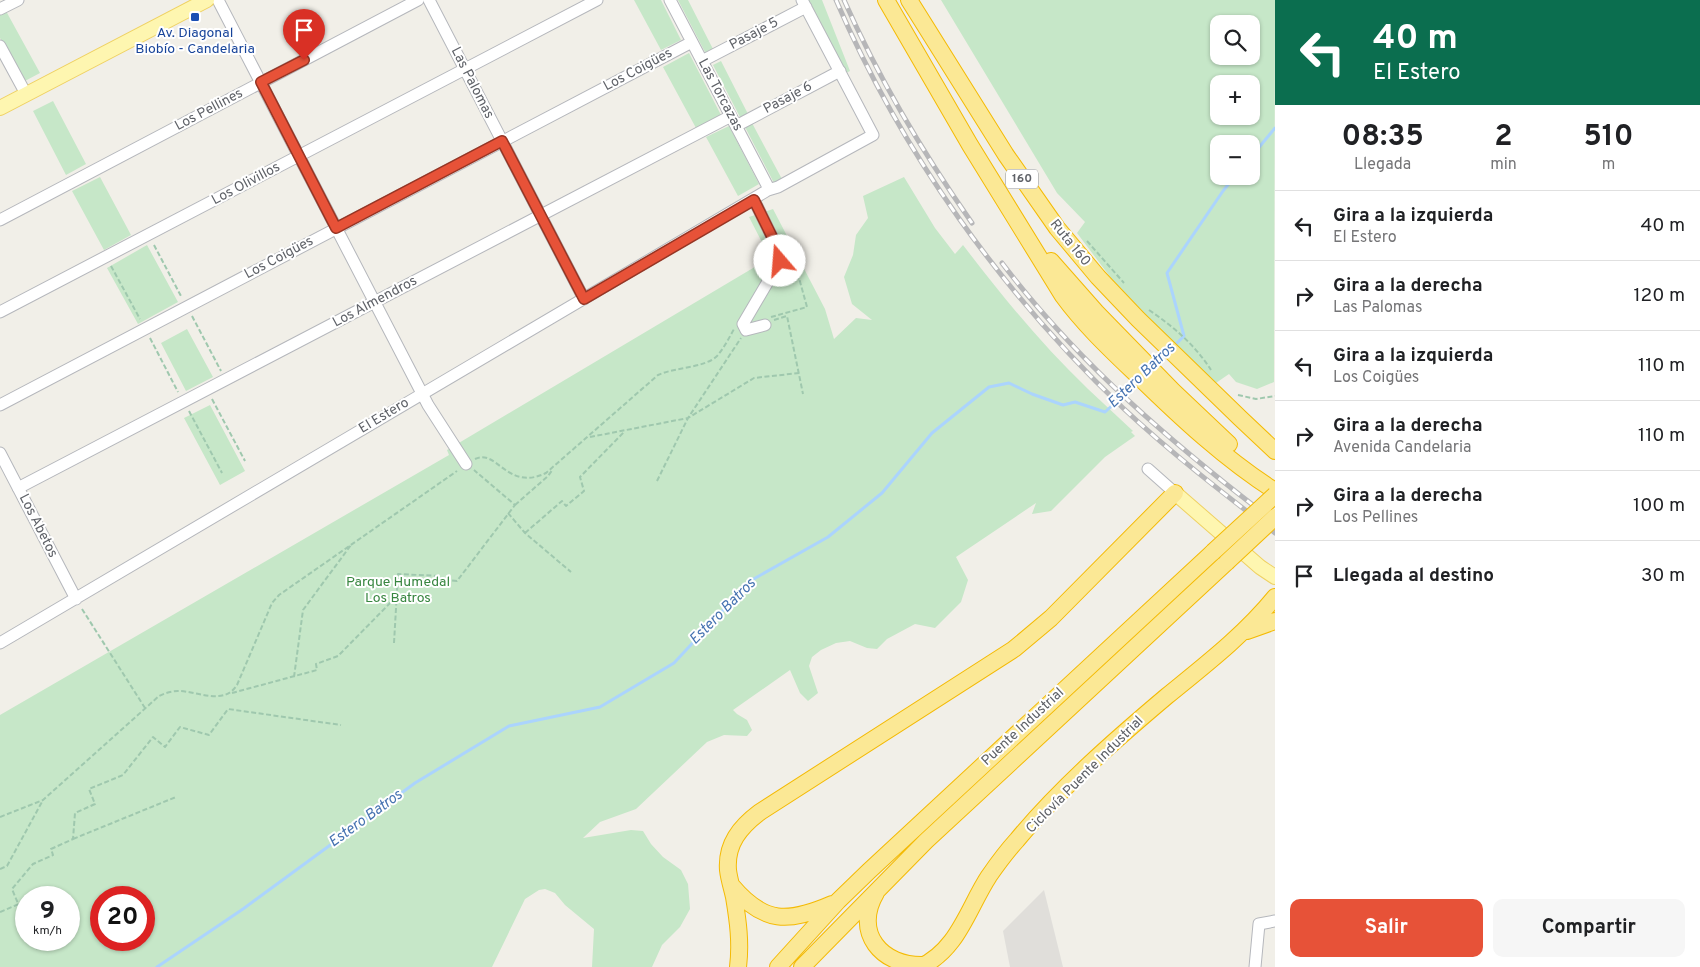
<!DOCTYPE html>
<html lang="es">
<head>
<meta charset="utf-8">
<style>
  body { margin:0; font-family:Overpass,sans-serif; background:#f6f6f6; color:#202124; height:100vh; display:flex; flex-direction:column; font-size:19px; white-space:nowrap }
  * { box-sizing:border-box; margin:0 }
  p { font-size:16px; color:#757577 }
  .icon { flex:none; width:28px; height:28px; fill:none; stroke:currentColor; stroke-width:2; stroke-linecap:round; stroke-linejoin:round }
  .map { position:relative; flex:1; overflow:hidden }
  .sheet { display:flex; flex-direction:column; background:#fff; width:425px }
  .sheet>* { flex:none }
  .banner { background:#0b6e4f; color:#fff; overflow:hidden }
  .fabs { position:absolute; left:1210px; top:15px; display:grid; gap:10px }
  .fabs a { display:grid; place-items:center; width:50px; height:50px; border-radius:10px; background:#fff; box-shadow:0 1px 4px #0004; font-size:25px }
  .speed { position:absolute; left:15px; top:886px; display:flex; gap:10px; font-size:25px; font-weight:700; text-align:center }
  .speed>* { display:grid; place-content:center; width:65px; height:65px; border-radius:50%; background:#fff; box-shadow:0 1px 4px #0004; line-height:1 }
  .speed small { font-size:12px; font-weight:400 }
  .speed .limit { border:8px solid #d22; background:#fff; color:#111 }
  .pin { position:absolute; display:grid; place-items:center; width:42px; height:42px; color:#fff; margin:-51px -21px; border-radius:50% 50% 50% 0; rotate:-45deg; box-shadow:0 0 5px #0007 }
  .pin .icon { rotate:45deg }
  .me { position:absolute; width:55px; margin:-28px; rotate:342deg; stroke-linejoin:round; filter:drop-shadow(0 0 4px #0008) }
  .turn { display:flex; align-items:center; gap:18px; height:105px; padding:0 15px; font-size:22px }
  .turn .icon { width:65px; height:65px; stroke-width:2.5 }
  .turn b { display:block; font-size:35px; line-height:42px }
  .eta { display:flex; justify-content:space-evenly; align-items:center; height:85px; text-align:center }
  .eta b { font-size:30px; font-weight:700; line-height:35px }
  .action { display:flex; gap:10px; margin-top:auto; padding:10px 15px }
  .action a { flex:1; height:58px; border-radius:10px; background:#e75238; color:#fff; font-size:20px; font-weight:700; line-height:58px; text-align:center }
  .action a+a { background:#f6f6f6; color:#202124 }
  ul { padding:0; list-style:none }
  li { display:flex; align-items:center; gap:15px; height:70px; padding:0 15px; border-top:1px solid #e0e0e0 }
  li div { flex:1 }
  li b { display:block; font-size:19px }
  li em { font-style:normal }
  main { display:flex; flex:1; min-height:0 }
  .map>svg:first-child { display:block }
  .industrial { fill:#e0deda }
  .green { fill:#c6e7c8; fill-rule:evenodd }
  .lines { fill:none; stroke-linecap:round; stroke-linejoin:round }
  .stream { stroke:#abd4fd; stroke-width:3 }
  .minor-casing { stroke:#b5b7bc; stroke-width:13 }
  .major-casing { stroke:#efd162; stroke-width:16 }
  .highway-casing { stroke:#f4ba04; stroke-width:18 }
  .path { stroke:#9fc8ae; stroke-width:2; stroke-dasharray:5 2.5; stroke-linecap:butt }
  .minor { stroke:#fff; stroke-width:11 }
  .major { stroke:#fef6b0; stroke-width:14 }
  .highway { stroke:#fbe895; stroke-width:16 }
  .rail-casing { stroke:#b6b6b8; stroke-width:5 }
  .rail { stroke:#fff; stroke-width:3; stroke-dasharray:9; stroke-linecap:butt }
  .highway-bridge-casing { stroke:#f4ba04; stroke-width:18; stroke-linecap:butt }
  .highway-bridge { stroke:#fbe895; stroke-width:16 }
  .route-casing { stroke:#963524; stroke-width:12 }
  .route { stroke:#e75238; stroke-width:9 }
  .transit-dot { fill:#1a4fb4; stroke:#fff; stroke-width:2 }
  .labels { text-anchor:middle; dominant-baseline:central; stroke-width:4; stroke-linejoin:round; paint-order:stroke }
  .shield { fill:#fff; stroke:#8f9195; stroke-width:1 }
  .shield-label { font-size:12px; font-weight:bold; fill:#5f6268 }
  .transit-label { font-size:14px; fill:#164399; stroke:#fff }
  .street-label { font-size:14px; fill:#5f6268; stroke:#fff }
  .park-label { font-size:14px; fill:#388640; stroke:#fff }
  .water-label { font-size:15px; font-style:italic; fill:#4673b1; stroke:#fff }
</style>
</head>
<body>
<main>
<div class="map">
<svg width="1275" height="967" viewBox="0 0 1275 967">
  <rect width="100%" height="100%" fill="#f1efe8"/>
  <path class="industrial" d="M1044 890 1063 967H1010L1003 931Z"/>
  <path class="green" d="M634 0H661L681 40 661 50Z
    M678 0H688L714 51 706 54Z
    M808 0H822L850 71 846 73Z
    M941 0H1275L1274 382 1257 389 1236 382 1229 374 1213 385 1111 278 1077 233 1085 222 1057 193ZM1219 24H1251V56H1219ZM1219 84H1251V116H1219ZM1219 144H1251V176H1219Z
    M6 11 40 73 23 82 0 38V15Z
    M689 53 721 115 696 128 663 67Z
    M721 61 748 114 741 119 713 65Z
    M53 101 86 164 66 175 33 111Z
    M752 123 783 181 775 185 745 127Z
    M729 126 759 184 738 196 706 137Z
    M100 177 131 235 104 250 72 191Z
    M904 177 935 228 955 254 963 245C1002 296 1042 345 1088 389 1103 403 1118 417 1133 431L1131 432 1135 436 1105 457 1051 511 1032 514 1036 503 956 557 968 580 961 602 935 628 915 624 887 639 877 649 867 648 850 641 836 643 821 650 812 657 809 666 818 693 808 701 800 693 790 670 733 710 737 714 747 720 752 730 747 736 724 735 707 742 636 809 600 822 583 838 631 830 643 831 651 844 663 857 681 870 688 884 690 909 680 927 662 945 652 967H592L594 929 565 905 555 893 545 889 539 890 525 899 492 967H0V715L449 455 447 450 770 258 749 217 773 209 825 309 834 339 856 318 872 320 852 304 844 277 853 255 856 235 868 218 863 196ZM26 898H69V940H26ZM101 898H144V940H101Z
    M147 245 178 302 138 324 107 268Z
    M187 329 213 377 186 391 161 343Z
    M210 405 245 471 220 485 184 418Z"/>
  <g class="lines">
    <path class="stream" d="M1251 157 1275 128
      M1173 347 1184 336 1167 273 1223 191 1235 176
      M1155 365 1167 353
      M157 967 243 909 415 783 509 726 600 707 674 663 750 581 828 537 882 493 932 433 989 387 1009 383 1032 394 1063 405 1075 402 1105 412 1137 383"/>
    <defs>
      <path id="minor" d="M218 0 428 405 466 464
        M429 0 584 299
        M670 0 768 187V190
        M0 9 18 0
        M0 46 26 94
        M702 61 806 7
        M736 126 840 71
        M754 200 779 251 780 261 743 324 746 330 765 325
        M0 220 418 0
        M0 312 597 0
        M0 405 692 42
        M0 453 76 599
        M1148 469 1175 493
        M18 488 731 116
        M0 643 768 190 778 187 873 135 802 0
        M1255 967 1259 924 1275 921"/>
      <path id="major" d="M0 108 207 0
        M1175 493 1260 567 1275 577"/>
      <path id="highway" d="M886 0 970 145 1063 296C1085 326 1112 351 1138 376 1181 418 1225 459 1275 491
        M909 0 1006 155 1057 228 1098 277 1138 319 1240 418 1275 451
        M1051 261 1096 312 1173 391 1229 444
        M1247 631 1275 621
        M732 886C764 924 788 923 832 904
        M876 893C853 932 881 967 925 965
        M738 967C741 943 738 921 734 897 732 888 729 879 728 870 726 844 740 827 760 812L1014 649 1051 618 1175 493
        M778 967 838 901 869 871 1213 552
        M802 967 926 841 1227 562
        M920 967C958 950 968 908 989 876 998 863 1007 851 1017 840 1060 788 1116 739 1167 696 1205 665 1244 635 1275 597"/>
    </defs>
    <use href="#minor" class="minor-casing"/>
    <use href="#major" class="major-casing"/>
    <use href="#highway" class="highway-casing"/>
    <path class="path" d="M1087 241 1124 283
      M154 245 182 298
      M111 266 140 319
      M1149 310C1174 327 1195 345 1211 370
      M192 316 221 371
      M771 317 807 307 799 278 780 284
      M774 320 787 316 803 394
      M150 338 178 392
      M1238 395 1256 399 1275 396
      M212 399 245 461
      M189 411 222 473
      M590 437 688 418 754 378 799 373
      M475 459C497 448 507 492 546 473L658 375C675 367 705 368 717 356 724 348 729 338 734 329
      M657 481 688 418 741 338
      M515 505 548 476 553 469
      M508 513 525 533 571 572
      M525 533 562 501 566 506 584 491 580 477 624 432
      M82 609 145 708
      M394 643 398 574 440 576 439 579 457 581 515 505 474 470
      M294 677 303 610 351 545
      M232 693 317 670 316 664 338 656 397 596
      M0 817 43 800 159 696C165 693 172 691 178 691 198 691 224 706 237 685L272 603 279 595 457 471
      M73 839 176 797
      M0 869 7 866 43 800
      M0 912 19 904
      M26 923 12 889 33 864 53 855 51 849 73 839 75 813 95 804 89 789 123 775 153 737 165 747 180 727 209 735 228 709 341 725
      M33 940 37 949"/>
    <use href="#minor" class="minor"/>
    <use href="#major" class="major"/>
    <use href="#highway" class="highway"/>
    <defs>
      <path id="rail" d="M836 0C902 153 1002 293 1123 408 1171 453 1223 493 1275 533
        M844 0C879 79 923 153 972 223
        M1002 263C1079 364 1175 446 1275 522"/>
    </defs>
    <use href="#rail" class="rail-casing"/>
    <use href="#rail" class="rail"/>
    <defs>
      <path id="highway-bridge" d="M1213 552 1275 495
        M1227 562 1275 517"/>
    </defs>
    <use href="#highway-bridge" class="highway-bridge-casing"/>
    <use href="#highway-bridge" class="highway-bridge"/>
  </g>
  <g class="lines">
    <defs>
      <path id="route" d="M304 60 261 82 336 228 502 141 584 299 754 200 779 251 780 261"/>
    </defs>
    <use href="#route" class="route-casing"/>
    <use href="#route" class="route"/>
  </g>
  <rect class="transit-dot" x="190" y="12" width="10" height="10" rx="2.5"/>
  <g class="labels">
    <rect class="shield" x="1006" y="169.5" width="32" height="19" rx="4"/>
    <g class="shield-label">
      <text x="1022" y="179">160</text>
    </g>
    <g class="transit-label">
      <text x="195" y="33">Av. Diagonal<tspan x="195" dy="16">Biobío - Candelaria</tspan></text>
    </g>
    <g class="street-label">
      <text transform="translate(754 34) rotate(-28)">Pasaje 5</text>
      <text transform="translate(638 70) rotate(-28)">Los Coigües</text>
      <text transform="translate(472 83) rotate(63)">Las Palomas</text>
      <text transform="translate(720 95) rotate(62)">Las Torcazas</text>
      <text transform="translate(788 98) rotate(-28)">Pasaje 6</text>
      <text transform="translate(209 110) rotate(-28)">Los Pellines</text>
      <text transform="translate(246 184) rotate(-28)">Los Olivillos</text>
      <text transform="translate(1070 243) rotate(51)">Ruta 160</text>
      <text transform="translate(279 258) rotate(-28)">Los Coigües</text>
      <text transform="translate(375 302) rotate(-28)">Los Almendros</text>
      <text transform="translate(384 416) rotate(-31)">El Estero</text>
      <text transform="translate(38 526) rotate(63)">Los Abetos</text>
      <text transform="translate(1023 727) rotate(-43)">Puente Industrial</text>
      <text transform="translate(1085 775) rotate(-45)">Ciclovía Puente Industrial</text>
    </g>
    <g class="park-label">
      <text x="398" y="582">Parque Humedal<tspan x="398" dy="16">Los Batros</tspan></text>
    </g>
    <g class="water-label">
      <text transform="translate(1142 376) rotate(-44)">Estero Batros</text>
      <text transform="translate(723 612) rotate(-45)">Estero Batros</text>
      <text transform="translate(366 819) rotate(-36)">Estero Batros</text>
    </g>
  </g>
</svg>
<div class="fabs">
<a><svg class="icon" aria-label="search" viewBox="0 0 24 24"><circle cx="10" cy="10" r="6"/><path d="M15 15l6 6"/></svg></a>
<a>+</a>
<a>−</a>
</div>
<div class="speed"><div>9<small>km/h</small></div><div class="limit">20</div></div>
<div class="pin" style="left:304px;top:60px;background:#d93025"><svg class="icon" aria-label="arrive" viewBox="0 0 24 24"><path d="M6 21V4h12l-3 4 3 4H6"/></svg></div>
<svg class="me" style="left:780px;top:261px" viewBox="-20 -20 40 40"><circle r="19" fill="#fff"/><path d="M0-13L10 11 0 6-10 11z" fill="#e75238"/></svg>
</div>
<section class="sheet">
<div class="banner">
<div class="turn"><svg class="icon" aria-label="left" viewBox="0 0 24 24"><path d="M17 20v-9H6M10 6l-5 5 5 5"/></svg><div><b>40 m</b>El Estero</div></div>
</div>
<div class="eta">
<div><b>08:35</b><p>Llegada</p></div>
<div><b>2</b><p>min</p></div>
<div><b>510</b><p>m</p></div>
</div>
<ul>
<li><svg class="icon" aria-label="left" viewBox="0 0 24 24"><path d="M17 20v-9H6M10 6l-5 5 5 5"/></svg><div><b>Gira a la izquierda</b><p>El Estero</p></div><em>40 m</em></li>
<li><svg class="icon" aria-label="right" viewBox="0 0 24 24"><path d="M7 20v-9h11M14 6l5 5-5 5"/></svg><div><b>Gira a la derecha</b><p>Las Palomas</p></div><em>120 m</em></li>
<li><svg class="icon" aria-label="left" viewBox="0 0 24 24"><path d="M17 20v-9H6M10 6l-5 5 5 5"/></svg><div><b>Gira a la izquierda</b><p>Los Coigües</p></div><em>110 m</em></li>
<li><svg class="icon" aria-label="right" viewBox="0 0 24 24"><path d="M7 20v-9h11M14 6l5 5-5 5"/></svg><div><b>Gira a la derecha</b><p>Avenida Candelaria</p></div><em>110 m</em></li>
<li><svg class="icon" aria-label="right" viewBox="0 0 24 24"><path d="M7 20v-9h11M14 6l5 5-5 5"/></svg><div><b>Gira a la derecha</b><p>Los Pellines</p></div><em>100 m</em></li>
<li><svg class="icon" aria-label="arrive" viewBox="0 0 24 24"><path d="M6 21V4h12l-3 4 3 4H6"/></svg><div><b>Llegada al destino</b></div><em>30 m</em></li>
</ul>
<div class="action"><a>Salir</a><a>Compartir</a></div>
</section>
</main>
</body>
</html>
